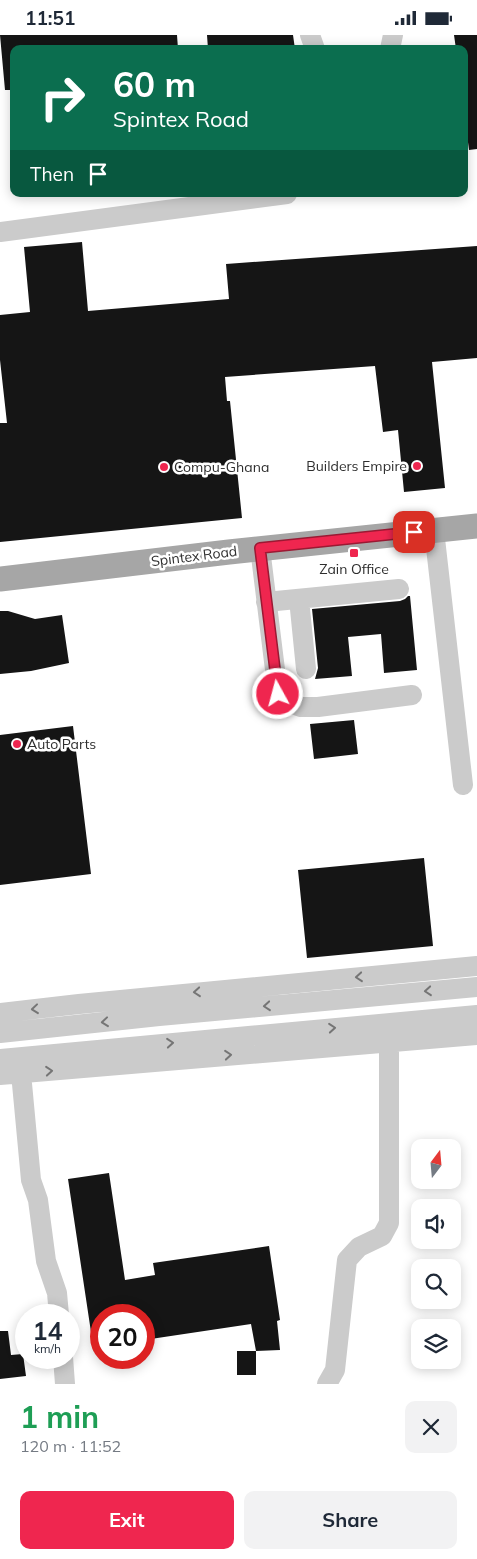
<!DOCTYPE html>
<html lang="en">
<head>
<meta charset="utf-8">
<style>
  body { margin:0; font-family:Mulish,sans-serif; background:#f2f2f3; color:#1f2937; height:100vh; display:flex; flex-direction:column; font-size:19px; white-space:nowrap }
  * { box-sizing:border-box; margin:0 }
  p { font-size:16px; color:#747a83 }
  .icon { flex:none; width:28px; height:28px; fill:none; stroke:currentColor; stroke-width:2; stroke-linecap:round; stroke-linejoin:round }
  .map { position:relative; height:1349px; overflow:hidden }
  .sheet { display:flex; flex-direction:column; background:#fff; flex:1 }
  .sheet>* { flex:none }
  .guide { position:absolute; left:10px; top:10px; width:458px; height:152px; border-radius:10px; box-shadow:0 2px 12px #0003; background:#0b6e4f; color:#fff; overflow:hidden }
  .needle { width:32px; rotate:16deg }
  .fabs { position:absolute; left:411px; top:1104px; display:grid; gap:10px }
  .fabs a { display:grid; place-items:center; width:50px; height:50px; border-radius:10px; background:#fff; box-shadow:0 2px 12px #0003; font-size:25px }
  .speed { position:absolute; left:15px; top:1269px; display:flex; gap:10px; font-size:25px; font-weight:700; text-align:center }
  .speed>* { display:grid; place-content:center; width:65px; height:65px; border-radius:50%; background:#fff; box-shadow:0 2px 12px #0003; line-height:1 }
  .speed small { font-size:12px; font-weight:400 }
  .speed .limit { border:8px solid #d22; background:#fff; color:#111 }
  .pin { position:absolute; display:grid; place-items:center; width:42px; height:42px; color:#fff; margin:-21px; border-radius:10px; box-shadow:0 2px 8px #0006 }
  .me { position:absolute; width:55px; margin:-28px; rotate:353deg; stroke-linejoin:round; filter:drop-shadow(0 0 4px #0008) }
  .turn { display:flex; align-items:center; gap:18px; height:105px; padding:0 20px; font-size:22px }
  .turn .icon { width:65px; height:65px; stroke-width:2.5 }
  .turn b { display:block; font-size:35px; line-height:42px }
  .then { display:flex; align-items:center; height:48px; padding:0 20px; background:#0003; gap:10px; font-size:19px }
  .round { display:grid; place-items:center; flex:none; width:52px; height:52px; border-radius:10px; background:#f2f2f3 }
  .head { display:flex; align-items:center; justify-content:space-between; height:85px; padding:0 20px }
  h1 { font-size:30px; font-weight:700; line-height:38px; color:#1e9e55 }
  .cta { display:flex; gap:10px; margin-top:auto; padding:10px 20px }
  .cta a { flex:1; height:58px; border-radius:10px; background:#ef264f; color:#fff; font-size:20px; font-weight:700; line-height:58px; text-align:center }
  .cta a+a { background:#f2f2f3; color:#1f2937 }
  .status { display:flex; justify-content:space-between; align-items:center; height:35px; padding:0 25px; background:#fff; direction:ltr }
  .status svg { height:14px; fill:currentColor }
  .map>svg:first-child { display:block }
  .building { fill:#151515 }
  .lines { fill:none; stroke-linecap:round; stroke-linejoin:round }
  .minor { stroke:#cbcbcb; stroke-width:20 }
  .major { stroke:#a6a6a6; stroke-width:25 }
  .oneway { stroke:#757575 }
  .route-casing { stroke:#9b1933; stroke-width:12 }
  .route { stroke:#ef264f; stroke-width:9 }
  .poi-dot { fill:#ef264f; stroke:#fff; stroke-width:2 }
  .labels { text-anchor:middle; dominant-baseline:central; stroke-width:5; stroke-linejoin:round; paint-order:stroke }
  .poi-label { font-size:14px; fill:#2e2e2e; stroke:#fff; text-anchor:start }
  .street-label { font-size:14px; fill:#2e2e2e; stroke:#fff }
</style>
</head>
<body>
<div class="status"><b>11:51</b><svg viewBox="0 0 49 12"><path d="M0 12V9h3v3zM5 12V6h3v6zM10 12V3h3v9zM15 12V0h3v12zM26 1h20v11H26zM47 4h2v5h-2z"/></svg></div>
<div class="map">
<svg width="477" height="1349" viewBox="0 0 477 1349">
  <rect width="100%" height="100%" fill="#fff"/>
  <path class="building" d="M0 0H177L178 14H14V55H5Z
    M207 0H293L295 14H208Z
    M454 0H477V114L469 115 464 76V14H456Z
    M82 207 88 276 229 264 226 229 477 211V323L432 327 445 453 404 457 398 395 383 397 375 331 225 342 227 366H230L242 483 0 507V388H7L0 325V280L30 277 24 212Z
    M408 561H410L417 635 384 638 381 599 348 602 352 641 315 644 318 633 312 574 400 566 405 564Z
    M0 576H8L35 584 62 580 69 628 31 636 0 639Z
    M354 685 358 719 314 724 310 689Z
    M73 691 91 839 0 850V700Z
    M424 823 433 911 307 923 298 835Z
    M109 1138 125 1245 155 1240 153 1228 269 1211 280 1285 277 1286 280 1315 256 1316 251 1289 144 1305V1280H101V1317H94L68 1144Z
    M0 1296H8L11 1320 23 1319 26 1341 0 1344Z
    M237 1316H256V1340H237Z"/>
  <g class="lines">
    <path class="minor" d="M310 0 315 14
      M390 14 393 0
      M0 197 287 159
      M434 495 463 750
      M260 513 278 659 287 667 301 672H318L412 660
      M299 564 306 634
      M266 567 399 554
      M0 978 79 969 477 931
      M0 998 159 981 477 952
      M0 1024 477 980
      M21 1038 31 1145 38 1165 46 1226 57 1258 59 1280
      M0 1040 477 1000
      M63 1322 65 1349
      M327 1349 335 1335 347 1225 359 1212 382 1201 389 1188V1007"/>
    <path class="major" d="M0 544 229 517 477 491"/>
  </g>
  <defs><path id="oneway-chevron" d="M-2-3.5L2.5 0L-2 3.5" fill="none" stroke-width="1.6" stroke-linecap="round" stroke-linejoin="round" transform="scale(1.25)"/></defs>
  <g class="oneway">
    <use href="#oneway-chevron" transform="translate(359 942) rotate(175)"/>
    <use href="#oneway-chevron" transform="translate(428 956) rotate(175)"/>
    <use href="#oneway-chevron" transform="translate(197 957) rotate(175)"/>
    <use href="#oneway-chevron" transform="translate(267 971) rotate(175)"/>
    <use href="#oneway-chevron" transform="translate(35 974) rotate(174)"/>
    <use href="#oneway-chevron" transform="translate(105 987) rotate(174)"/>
    <use href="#oneway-chevron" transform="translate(332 993) rotate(-5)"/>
    <use href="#oneway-chevron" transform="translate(170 1008) rotate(-5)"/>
    <use href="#oneway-chevron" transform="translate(228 1020) rotate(-5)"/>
    <use href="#oneway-chevron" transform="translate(49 1036) rotate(-5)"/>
  </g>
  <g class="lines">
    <defs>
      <path id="route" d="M278 659 260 513 414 497"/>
    </defs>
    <use href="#route" class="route-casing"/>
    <use href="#route" class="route"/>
  </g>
  <g class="poi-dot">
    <circle cx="417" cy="431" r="5"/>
    <circle cx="164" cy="432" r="5"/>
    <rect x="349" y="513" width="10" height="10" rx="2.5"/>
    <circle cx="17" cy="709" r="5"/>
  </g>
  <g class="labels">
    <g class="poi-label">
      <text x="407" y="431" text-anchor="end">Builders Empire</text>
      <text x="174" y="432">Compu-Ghana</text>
      <text x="354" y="534" text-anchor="middle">Zain Office</text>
      <text x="27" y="709">Auto Parts</text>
    </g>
    <g class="street-label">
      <text transform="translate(194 521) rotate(-7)">Spintex Road</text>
    </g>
  </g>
</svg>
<div class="fabs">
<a><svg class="needle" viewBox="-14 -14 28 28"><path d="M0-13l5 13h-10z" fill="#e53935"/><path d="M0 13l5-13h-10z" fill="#747a83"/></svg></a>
<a><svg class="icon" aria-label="sound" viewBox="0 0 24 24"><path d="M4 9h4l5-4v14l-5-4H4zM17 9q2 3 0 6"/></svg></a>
<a><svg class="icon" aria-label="search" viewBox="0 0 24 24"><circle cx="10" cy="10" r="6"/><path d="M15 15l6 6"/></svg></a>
<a><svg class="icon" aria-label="layers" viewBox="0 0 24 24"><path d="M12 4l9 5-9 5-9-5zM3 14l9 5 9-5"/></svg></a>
</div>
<div class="speed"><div>14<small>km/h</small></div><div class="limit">20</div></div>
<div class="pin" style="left:414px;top:497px;background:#d93025"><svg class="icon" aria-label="arrive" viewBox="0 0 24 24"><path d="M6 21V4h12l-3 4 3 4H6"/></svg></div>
<svg class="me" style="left:278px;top:659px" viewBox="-20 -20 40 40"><circle r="17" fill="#ef264f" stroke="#fff" stroke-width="3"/><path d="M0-11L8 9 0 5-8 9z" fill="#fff"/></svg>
<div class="guide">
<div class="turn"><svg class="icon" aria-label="right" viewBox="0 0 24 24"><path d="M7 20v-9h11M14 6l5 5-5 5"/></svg><div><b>60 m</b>Spintex Road</div></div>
<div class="then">Then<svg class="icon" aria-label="arrive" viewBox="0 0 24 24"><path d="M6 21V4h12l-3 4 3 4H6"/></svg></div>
</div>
</div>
<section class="sheet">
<div class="head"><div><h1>1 min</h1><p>120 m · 11:52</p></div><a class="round"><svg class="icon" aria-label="close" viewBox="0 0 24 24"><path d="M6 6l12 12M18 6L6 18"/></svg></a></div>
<div class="cta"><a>Exit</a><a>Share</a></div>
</section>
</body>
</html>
